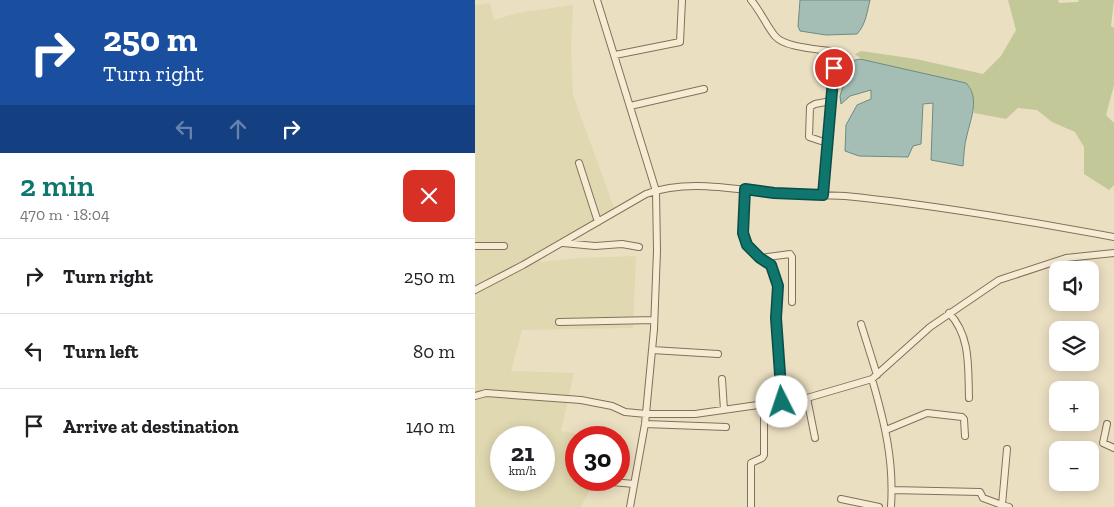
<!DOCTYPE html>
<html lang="en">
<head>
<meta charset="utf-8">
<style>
  body { margin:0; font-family:"Zilla Slab",serif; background:#f2f2f2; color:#202124; height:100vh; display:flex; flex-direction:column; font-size:19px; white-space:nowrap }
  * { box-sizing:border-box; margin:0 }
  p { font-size:16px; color:#757577 }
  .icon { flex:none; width:28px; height:28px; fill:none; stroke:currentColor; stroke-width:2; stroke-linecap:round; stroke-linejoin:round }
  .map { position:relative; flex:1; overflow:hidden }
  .panel { display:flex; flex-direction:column; background:#fff; width:475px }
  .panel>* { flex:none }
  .banner { background:#1a4fa0; color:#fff; overflow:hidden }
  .tools { position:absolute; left:574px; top:261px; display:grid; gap:10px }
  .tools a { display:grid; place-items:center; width:50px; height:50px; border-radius:10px; background:#fff; box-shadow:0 2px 12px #0003; font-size:25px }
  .speed { position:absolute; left:15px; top:426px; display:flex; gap:10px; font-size:25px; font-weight:700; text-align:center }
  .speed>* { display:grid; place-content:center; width:65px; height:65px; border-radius:50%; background:#fff; box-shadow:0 2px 12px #0003; line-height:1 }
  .speed small { font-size:12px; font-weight:400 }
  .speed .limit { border:8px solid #d22; background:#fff; color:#111 }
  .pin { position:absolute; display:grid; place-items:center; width:42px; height:42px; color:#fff; margin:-21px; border:2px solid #fff; border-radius:50%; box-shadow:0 1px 5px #0007 }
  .me { position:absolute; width:55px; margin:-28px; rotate:356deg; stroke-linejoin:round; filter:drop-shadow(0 0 4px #0008) }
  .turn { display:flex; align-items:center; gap:18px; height:105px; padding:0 20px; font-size:22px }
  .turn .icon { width:65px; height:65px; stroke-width:2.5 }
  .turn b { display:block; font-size:35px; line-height:42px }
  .lanes { display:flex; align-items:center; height:48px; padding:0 20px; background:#0003; justify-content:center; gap:25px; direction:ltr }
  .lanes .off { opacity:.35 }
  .round { display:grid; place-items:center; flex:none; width:52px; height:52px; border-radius:10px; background:#f2f2f2 }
  .headline { display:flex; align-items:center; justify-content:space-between; height:85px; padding:0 20px }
  h1 { font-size:30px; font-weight:600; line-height:38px; color:#0f766e }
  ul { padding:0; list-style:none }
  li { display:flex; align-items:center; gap:15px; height:75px; padding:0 20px; border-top:1px solid #e0e0e0 }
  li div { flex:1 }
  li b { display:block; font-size:19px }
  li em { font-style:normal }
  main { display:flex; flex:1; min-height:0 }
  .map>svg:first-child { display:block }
  .farmland { fill:#e0d8b0; fill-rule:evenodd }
  .green { fill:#c2c897 }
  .water { fill:#a4beb6; stroke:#6c8b83 }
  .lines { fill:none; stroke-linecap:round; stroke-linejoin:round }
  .minor-casing { stroke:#83705a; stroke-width:8 }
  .minor { stroke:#f6ecd4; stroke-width:6 }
  .route-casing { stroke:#0a4d48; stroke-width:12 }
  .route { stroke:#0f766e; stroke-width:9 }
</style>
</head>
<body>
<main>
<section class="panel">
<div class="banner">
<div class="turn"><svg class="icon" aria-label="right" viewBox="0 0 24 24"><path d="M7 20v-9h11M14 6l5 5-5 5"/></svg><div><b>250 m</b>Turn right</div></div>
<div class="lanes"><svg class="icon off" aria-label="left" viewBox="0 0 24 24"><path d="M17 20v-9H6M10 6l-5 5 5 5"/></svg><svg class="icon off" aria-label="ahead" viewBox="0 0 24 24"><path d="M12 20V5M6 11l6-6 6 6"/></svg><svg class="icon" aria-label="right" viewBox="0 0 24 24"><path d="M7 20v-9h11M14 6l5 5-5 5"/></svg></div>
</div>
<div class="headline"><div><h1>2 min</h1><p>470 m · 18:04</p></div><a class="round" style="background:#d93025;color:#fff"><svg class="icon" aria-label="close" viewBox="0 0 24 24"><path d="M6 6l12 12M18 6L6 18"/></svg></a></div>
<ul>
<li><svg class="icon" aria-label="right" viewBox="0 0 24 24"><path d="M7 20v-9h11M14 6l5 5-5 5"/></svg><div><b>Turn right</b></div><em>250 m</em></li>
<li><svg class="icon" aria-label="left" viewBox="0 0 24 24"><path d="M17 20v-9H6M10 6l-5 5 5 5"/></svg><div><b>Turn left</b></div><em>80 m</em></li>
<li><svg class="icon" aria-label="arrive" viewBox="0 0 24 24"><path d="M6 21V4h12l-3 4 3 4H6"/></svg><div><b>Arrive at destination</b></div><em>140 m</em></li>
</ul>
</section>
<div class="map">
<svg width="639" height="507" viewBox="0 0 639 507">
  <rect width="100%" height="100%" fill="#ebdfc2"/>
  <path class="farmland" d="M15 3 19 20 43 13 98 5 96 48 98 95 140 210 58 256 67 262 103 258 161 256 158 328 47 330 36 371 99 373 86 431 122 437 101 438V480H133L131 491H114L106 507H0V5ZM26 438H69V480H26Z"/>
  <path class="green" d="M533 0H583L584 3 603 2 604 0H639L636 26 639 28V85L631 115 639 123V185L634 190 609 174V147L600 132 577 122 562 110 543 108 531 119 499 113 496 88 491 83C470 79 392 67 380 54L386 51 441 59 508 74 526 56 541 30Z"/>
  <path class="water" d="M325 0H395C392 12 391 24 382 34L351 35 325 31 323 26Z
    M385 59 491 83C505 97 496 118 492 135 489 145 489 156 488 166L456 160 458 103 448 104 446 144 438 146 433 157 384 156 370 151 371 125 382 105 396 99V90L375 96 366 104 365 96 376 61Z"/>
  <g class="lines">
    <defs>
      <path id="minor" d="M122 0 181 191 182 251 179 329 170 424 155 507
        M276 0C286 12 291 25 300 36 310 48 344 49 360 52L348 195
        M140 55 205 42 207 0
        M155 106 229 89
        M352 143 334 137 335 107 340 104 356 101
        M104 163 123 222
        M271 189C267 222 261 232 285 258L315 254 317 257V302
        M88 243 120 246 147 244 164 247
        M0 246H29
        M285 258 296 265 303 286 301 318 307 402
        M0 290 48 265 171 194C212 179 256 189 298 193 322 196 346 194 370 196 460 205 550 221 639 237
        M474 313C496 336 493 368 494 398
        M84 322 179 320
        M386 324 402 375
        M177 350 243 354
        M247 379 249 410
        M397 379C410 424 419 461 416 507
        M0 396 11 393 106 400 137 406 150 412 171 414H220L332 398 397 379 455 327 524 280 591 258 639 253
        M332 398 340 438
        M170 424 251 427
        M632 424 628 443 639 448
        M411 430 452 413 487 417 489 419 490 436
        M532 449 527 505 534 507
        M114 480 159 484
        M417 490 505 492 508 498 527 505
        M366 499 404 507
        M276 507V463L287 458 289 455V403"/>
    </defs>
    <use href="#minor" class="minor-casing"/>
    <use href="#minor" class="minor"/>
  </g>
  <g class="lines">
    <defs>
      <path id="route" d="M307 402 301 318 303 286 296 265 285 258 272 245 268 233 270 189 299 193 348 195 359 68"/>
    </defs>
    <use href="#route" class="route-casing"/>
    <use href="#route" class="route"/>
  </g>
</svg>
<div class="tools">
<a><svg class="icon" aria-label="sound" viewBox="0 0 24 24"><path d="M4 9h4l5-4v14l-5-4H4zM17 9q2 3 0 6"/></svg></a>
<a><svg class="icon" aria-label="layers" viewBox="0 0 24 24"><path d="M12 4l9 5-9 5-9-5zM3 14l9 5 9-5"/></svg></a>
<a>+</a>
<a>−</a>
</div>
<div class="speed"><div>21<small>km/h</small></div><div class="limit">30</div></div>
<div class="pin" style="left:359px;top:68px;background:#d93025"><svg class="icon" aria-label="arrive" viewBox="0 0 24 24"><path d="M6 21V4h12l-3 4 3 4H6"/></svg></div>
<svg class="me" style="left:307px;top:402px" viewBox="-20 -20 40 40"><circle r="19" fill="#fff"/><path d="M0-13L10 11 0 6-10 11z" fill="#0f766e"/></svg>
</div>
</main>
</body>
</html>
